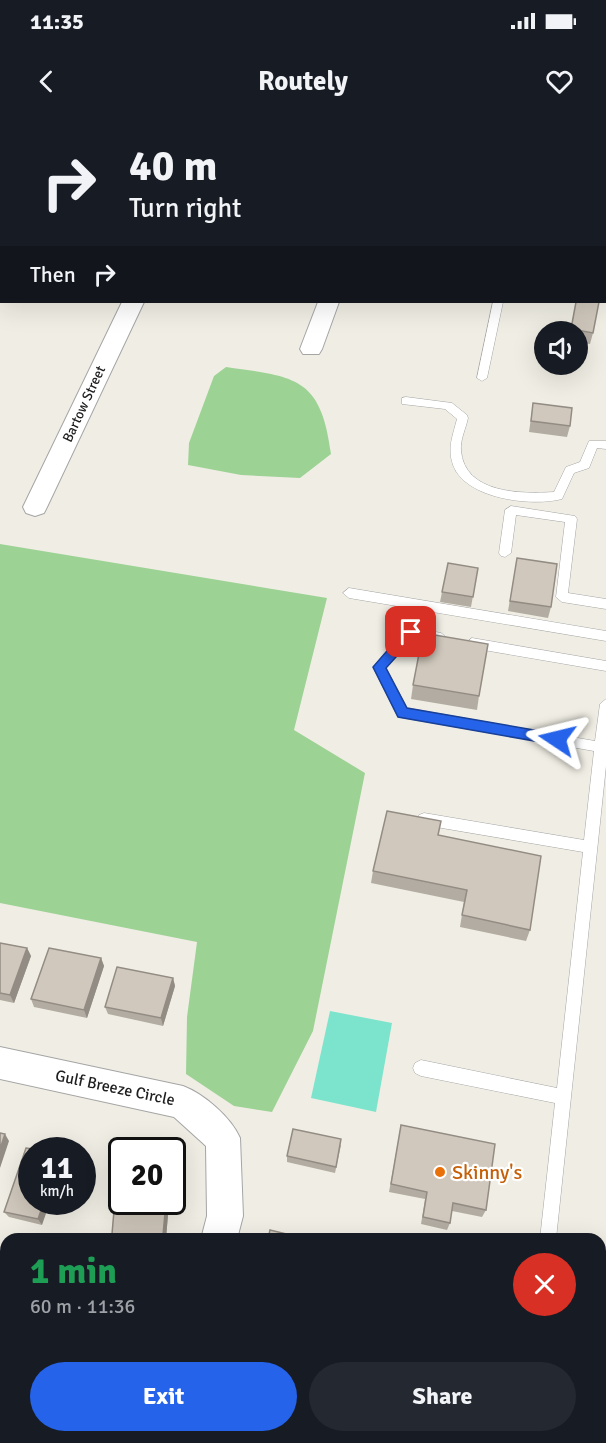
<!DOCTYPE html>
<html lang="en">
<head>
<meta charset="utf-8">
<style>
  body { margin:0; font-family:Signika,sans-serif; background:#242831; color:#f1f3f6; height:100vh; display:flex; flex-direction:column; font-size:22px; white-space:nowrap }
  * { box-sizing:border-box; margin:0 }
  p { font-size:20px; color:#9ea1a6 }
  .icon { flex:none; width:33px; height:33px; fill:none; stroke:currentColor; stroke-width:2; stroke-linecap:round; stroke-linejoin:round }
  .map { position:relative; flex:1; overflow:hidden }
  .details { position:absolute; left:0px; top:1113px; width:606px; height:210px; display:flex; flex-direction:column; background:#171b24; border-radius:18px 18px 0 0; box-shadow:0 6px 24px #0002 }
  .details>* { flex:none }
  .hud { position:absolute; left:0px; top:0px; width:606px; height:183px; box-shadow:0 6px 24px #0002; background:#171b24; color:#f1f3f6; overflow:hidden }
  .controls { position:absolute; left:534px; top:201px; display:grid; gap:12px }
  .controls a { display:grid; place-items:center; width:54px; height:54px; border-radius:50%; background:#171b24; box-shadow:0 6px 24px #0002; font-size:30px }
  .speed { position:absolute; left:18px; top:1017px; display:flex; gap:12px; font-size:30px; font-weight:700; text-align:center }
  .speed>* { display:grid; place-content:center; width:78px; height:78px; border-radius:50%; background:#171b24; box-shadow:0 6px 24px #0002; line-height:1 }
  .speed small { font-size:15px; font-weight:400 }
  .speed .limit { border:3px solid #111; border-radius:9px; background:#fff; color:#111 }
  .pin { position:absolute; display:grid; place-items:center; width:51px; height:51px; color:#fff; margin:-26px; border-radius:12px; box-shadow:0 3px 9px #0006 }
  .me { position:absolute; width:66px; margin:-33px; rotate:280deg; stroke-linejoin:round; filter:drop-shadow(0 0 4px #0008) }
  .turn { display:flex; align-items:center; gap:21px; height:126px; padding:0 30px; font-size:27px }
  .turn .icon { width:78px; height:78px; stroke-width:2.5 }
  .turn b { display:block; font-size:42px; line-height:51px }
  .then { display:flex; align-items:center; height:57px; padding:0 30px; background:#0003; gap:12px; font-size:22px }
  .round { display:grid; place-items:center; flex:none; width:63px; height:63px; border-radius:32px; background:#242831 }
  .summary { display:flex; align-items:center; justify-content:space-between; height:102px; padding:0 30px }
  h1 { font-size:36px; font-weight:800; line-height:45px; color:#1e9e55 }
  .button { display:flex; gap:12px; margin-top:auto; padding:12px 30px }
  .button a { flex:1; height:69px; border-radius:36px; background:#2563eb; color:#fff; font-size:24px; font-weight:800; line-height:69px; text-align:center }
  .button a+a { background:#242831; color:#f1f3f6 }
  .status { display:flex; justify-content:space-between; align-items:center; height:42px; padding:0 30px; background:#171b24; direction:ltr }
  .status svg { height:16px; fill:currentColor }
  header { display:flex; justify-content:space-between; align-items:center; height:78px; padding:0 30px; background:#171b24; font-size:27px; font-weight:800 }
  .map>svg:first-child { display:block }
  .forest { fill:#9dd295 }
  .pitch { fill:#7ce4cd }
  .lines { fill:none; stroke-linecap:round; stroke-linejoin:round }
  .service-casing { stroke:#a5a5a5; stroke-width:1 }
  .minor-casing { stroke:#a5a5a5; stroke-width:2 }
  .service { fill:#fff; fill-rule:evenodd }
  .minor { fill:#fff; fill-rule:evenodd }
  .wall { fill:#b3aca2 }
  .shaded-wall { fill:#928c84 }
  .building { fill:#d0c8bc; stroke:#928c84; stroke-width:1.5 }
  .route { fill:#2563eb; stroke:#184099; stroke-width:1.5 }
  .food-dot { fill:#e8710a; stroke:#fff; stroke-width:2 }
  .labels { text-anchor:middle; dominant-baseline:central; stroke-width:4.5; stroke-linejoin:round; paint-order:stroke }
  .far-street-label { font-size:14px; fill:#1e1e1e; stroke:#fff }
  .street-label { font-size:16px; fill:#1e1e1e; stroke:#fff }
  .near-food-label { font-size:20px; fill:#c56008; stroke:#fff; text-anchor:start }
</style>
</head>
<body>
<div class="status"><b>11:35</b><svg viewBox="0 0 49 12"><path d="M0 12V9h3v3zM5 12V6h3v6zM10 12V3h3v9zM15 12V0h3v12zM26 1h20v11H26zM47 4h2v5h-2z"/></svg></div>
<header><svg class="icon" aria-label="back" viewBox="0 0 24 24"><path d="M15 5l-7 7 7 7"/></svg>Routely<svg class="icon" aria-label="heart" viewBox="0 0 24 24"><path d="M12 20l-8-8c-3-5 5-10 8-4 3-6 11-1 8 4z"/></svg></header>
<div class="map">
<svg width="606" height="1323" viewBox="0 0 606 1323">
  <rect width="100%" height="100%" fill="#f0eee4"/>
  <path class="forest" d="M226 247C296 257 321 257 331 334L300 358 241 355 188 345 189 323 214 256Z
    M0 424 327 478 294 610 365 653 313 911 272 992 234 986 186 954 187 897 197 822 0 783Z"/>
  <path class="pitch" d="M330 891 392 903 376 992 311 978Z"/>
  <g class="lines">
    <defs>
      <path id="service" d="M441 0H449V2H441Z
        M604 59H606V65H604Z
        M606 75V91L604 92V76Z
        M493 182H503L487 258 482 261 477 258Z
        M406 277 452 283 467 295 468 298C466 308 460 320 461 330 464 374 522 374 554 372L566 347 580 342 589 321H606V329L597 328 589 348 574 353 562 379C532 387 465 379 453 345 447 328 453 315 457 299L445 289 402 284V278Z
        M511 386 575 396 577 399 568 473 606 479V489L562 482 556 477 565 402 516 395 511 433 505 437 501 436 499 433 505 390Z
        M349 468 606 511V521L349 478 343 473Z
        M410 507 441 513 447 518 441 523 413 517 386 548 407 588 595 621 600 584 606 579V646L556 1119H540L555 983 421 956 415 953 413 948 415 943 421 940 557 968 583 732 424 705 419 703 417 699 419 695 424 693 584 720 594 631 398 597 373 547 406 509Z
        M472 518 606 541V551L472 528 466 523Z
        M428 1317H449L447 1323H426Z
        M518 1317H536L535 1323H517Z"/>
      <path id="minor" d="M43 0H61L42 2Z
        M211 0H229L210 2Z
        M381 0H399L380 2Z
        M2 75V89H0V76Z
        M604 152H606V164H604Z
        M122 182H144L47 387 44 393 35 396 26 393 23 387Z
        M318 182H339L322 229 319 234H303L300 229Z
        M0 927 183 966C204 974 231 997 240 1018L243 1096 237 1119H201L207 1096 206 1026 174 997 0 959Z
        M149 1317H187L186 1323H148Z"/>
    </defs>
    <use href="#service" class="service-casing"/>
    <use href="#minor" class="minor-casing"/>
    <use href="#service" class="service"/>
    <use href="#minor" class="minor"/>
  </g>
  <path class="wall" d="M604 23H606V56H604Z
    M576 182 593 213 590 224 578 222V212H570Z
    M533 283 570 306 567 317 529 312Z
    M517 438 551 487 548 498 508 491Z
    M478 448 471 487 440 482 442 472Z
    M413 565 479 576 477 590 411 579Z
    M438 715 530 810 526 821 460 807 464 782 371 763 373 751Z
    M0 823 27 828 31 836 14 883 0 880Z
    M101 838 104 846 87 898 34 887 31 879Z
    M173 858 175 866 163 906 108 894 105 887Z
    M401 1005 486 1090 482 1097 452 1091 450 1103 447 1110 421 1104 425 1079 389 1072Z
    M341 1025 335 1053 287 1042V1036Z
    M26 1028 42 1105 9 1097 4 1092Z
    M56 1082H78L77 1086Z
    M169 1082 166 1119H114L112 1114Z"/>
  <path class="shaded-wall" d="M27 828 31 836 14 883 10 875Z
    M101 838 104 846 87 898 84 890Z
    M173 858 175 866 163 906 161 898Z
    M5 1014 9 1021 0 1048V1029Z
    M86 1041 89 1047 82 1068V1051Z
    M44 1082H50L42 1105 38 1099Z
    M166 1082H169L166 1119 163 1115Z"/>
  <path class="building" d="M604 23H606V40H604Z
    M576 182H599L593 213 571 209Z
    M533 283 572 288 570 306 531 301Z
    M517 438 557 444 551 487 510 481Z
    M448 443 478 448 473 477 442 472Z
    M423 513 488 524 479 576 413 565Z
    M387 691 441 701 438 715 541 736 530 810 462 795 467 770 373 751Z
    M0 823 27 828 10 875 0 873Z
    M49 828 101 838 84 890 31 879Z
    M117 847 173 858 161 898 105 887Z
    M401 1005 495 1024 486 1090 453 1083 450 1103 423 1097 427 1072 391 1064Z
    M293 1009 341 1019 336 1047 287 1036Z
    M0 1013 5 1014 0 1029Z
    M26 1028 39 1030H32V1082H44L38 1099 4 1092Z
    M82 1040 86 1041 82 1051Z
    M118 1044H122V1082H166L163 1115 112 1114Z
    M270 1110 307 1119H268Z"/>
  <path class="route" d="M411 508 417 512 415 516 386 548 407 588 557 614 562 615V623L557 625 398 597 373 547 406 509Z"/>
  <circle class="food-dot" cx="440" cy="1052" r="6"/>
  <g class="labels">
    <g class="far-street-label">
      <text transform="translate(84 284) rotate(-65)">Bartow Street</text>
    </g>
    <g class="street-label">
      <text transform="translate(115 968) rotate(12)">Gulf Breeze Circle</text>
    </g>
    <g class="near-food-label">
      <text x="452" y="1052">Skinny's</text>
    </g>
  </g>
</svg>
<div class="controls">
<a><svg class="icon" aria-label="sound" viewBox="0 0 24 24"><path d="M4 9h4l5-4v14l-5-4H4zM17 9q2 3 0 6"/></svg></a>
</div>
<div class="speed"><div>11<small>km/h</small></div><div class="limit">20</div></div>
<div class="pin" style="left:411px;top:512px;background:#d93025"><svg class="icon" aria-label="arrive" viewBox="0 0 24 24"><path d="M6 21V4h12l-3 4 3 4H6"/></svg></div>
<svg class="me" style="left:557px;top:619px" viewBox="-20 -20 40 40"><path d="M0-17L14 15 0 8-14 15z" fill="#2563eb" stroke="#fff" stroke-width="4"/></svg>
<div class="hud">
<div class="turn"><svg class="icon" aria-label="right" viewBox="0 0 24 24"><path d="M7 20v-9h11M14 6l5 5-5 5"/></svg><div><b>40 m</b>Turn right</div></div>
<div class="then">Then<svg class="icon" aria-label="right" viewBox="0 0 24 24"><path d="M7 20v-9h11M14 6l5 5-5 5"/></svg></div>
</div>
<section class="details">
<div class="summary"><div><h1>1 min</h1><p>60 m · 11:36</p></div><a class="round" style="background:#d93025;color:#fff"><svg class="icon" aria-label="close" viewBox="0 0 24 24"><path d="M6 6l12 12M18 6L6 18"/></svg></a></div>
<div class="button"><a>Exit</a><a>Share</a></div>
</section>
</div>
</body>
</html>
